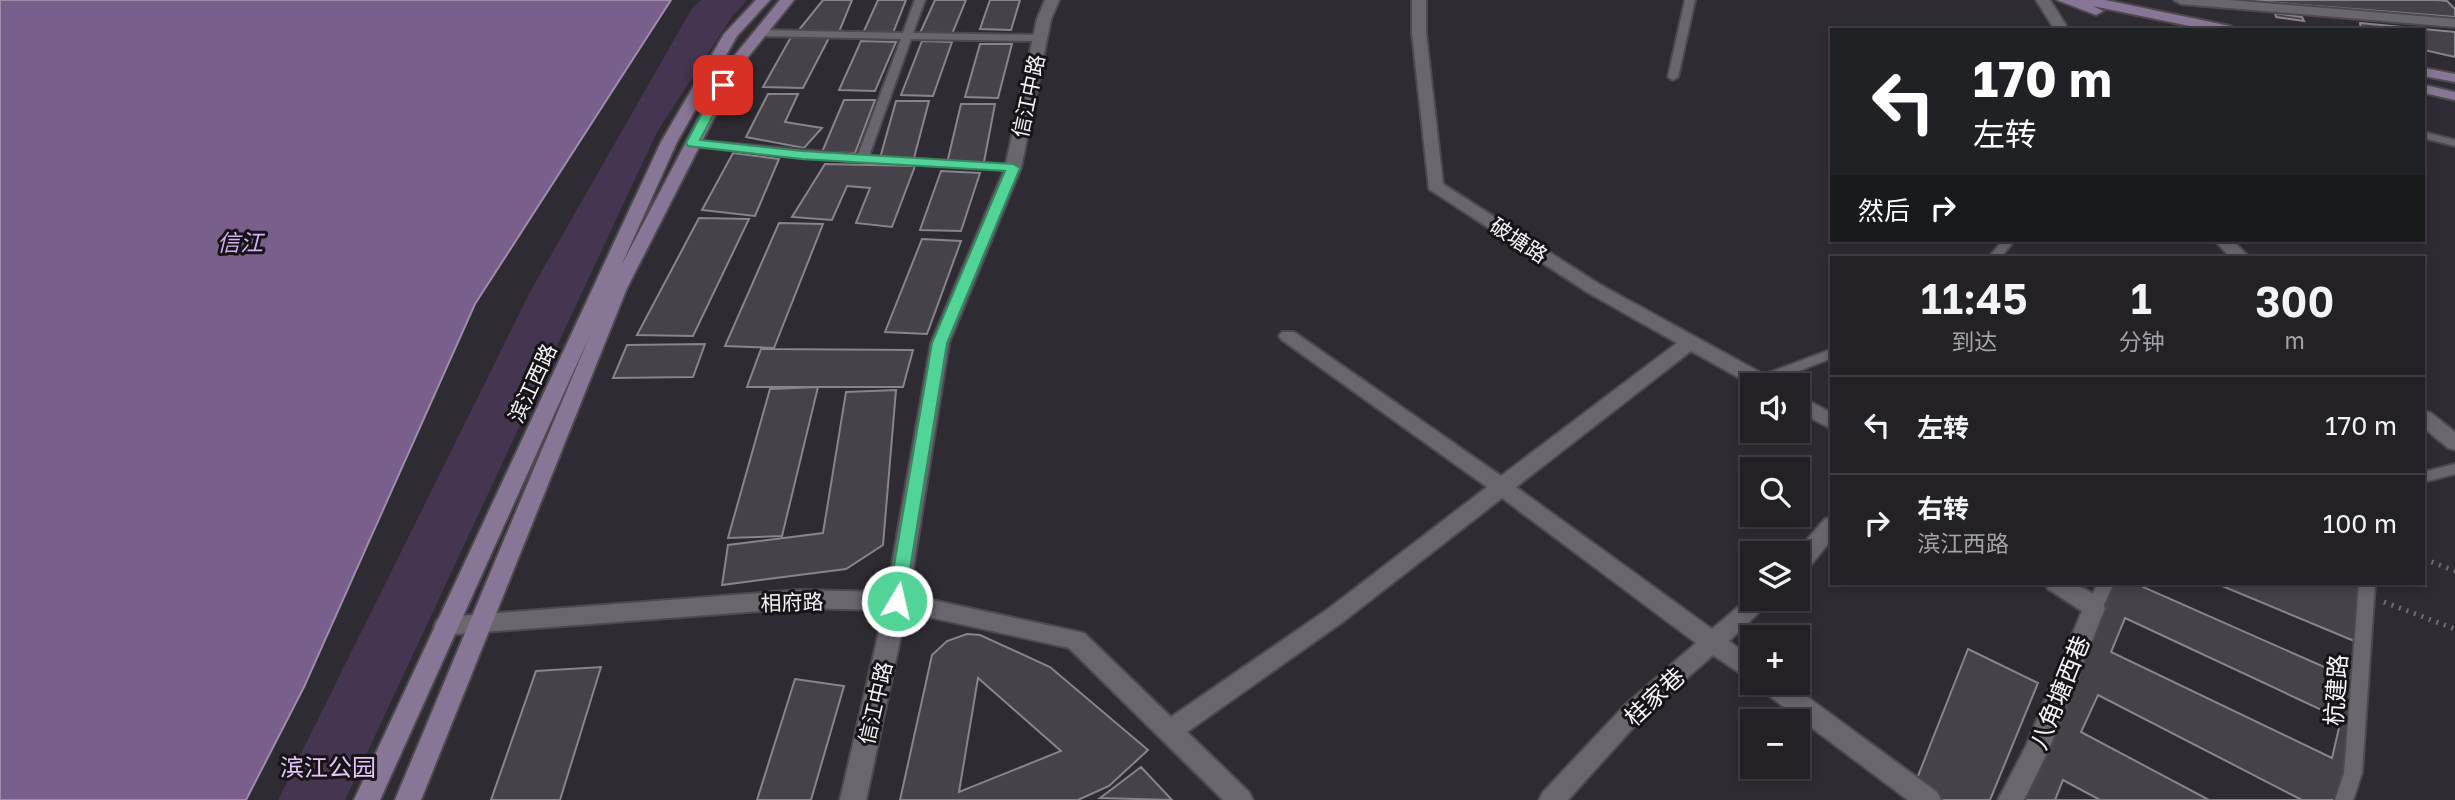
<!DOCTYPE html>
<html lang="zh">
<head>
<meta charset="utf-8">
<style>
  body { margin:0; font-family:"Golos Text","Noto Sans SC",sans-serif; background:#2f2d32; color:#f1f3f6; height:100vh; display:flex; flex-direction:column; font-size:26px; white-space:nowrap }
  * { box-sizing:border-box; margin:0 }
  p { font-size:23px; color:#a3a3a7 }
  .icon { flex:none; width:38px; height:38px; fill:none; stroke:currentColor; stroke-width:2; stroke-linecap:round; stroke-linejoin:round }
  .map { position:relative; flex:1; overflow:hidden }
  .side { position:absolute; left:1830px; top:256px; width:595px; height:329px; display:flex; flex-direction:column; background:#232026; border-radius:0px; box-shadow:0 4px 10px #0003,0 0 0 2px #403e43 }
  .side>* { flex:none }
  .guide { position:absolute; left:1830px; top:28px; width:595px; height:214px; border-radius:0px; box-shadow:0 4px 10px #0003,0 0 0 2px #403e43; background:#202124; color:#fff; overflow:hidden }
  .fabs { position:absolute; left:1740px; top:373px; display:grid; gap:14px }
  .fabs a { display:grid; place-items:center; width:70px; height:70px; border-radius:0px; background:#232026; box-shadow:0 4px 10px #0003,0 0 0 2px #403e43; font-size:35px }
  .pin { position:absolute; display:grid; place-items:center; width:60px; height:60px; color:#fff; margin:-30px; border-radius:14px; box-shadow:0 4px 10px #0006 }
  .me { position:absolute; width:77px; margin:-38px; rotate:9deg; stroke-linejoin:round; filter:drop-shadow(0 0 5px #0008) }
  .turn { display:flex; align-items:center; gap:24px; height:147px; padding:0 28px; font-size:32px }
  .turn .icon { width:91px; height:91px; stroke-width:2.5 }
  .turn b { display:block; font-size:49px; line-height:60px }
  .then { display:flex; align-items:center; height:66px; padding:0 28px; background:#0003; gap:14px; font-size:26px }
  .eta { display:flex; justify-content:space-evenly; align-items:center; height:119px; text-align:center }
  .eta b { font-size:42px; font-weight:600; line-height:49px }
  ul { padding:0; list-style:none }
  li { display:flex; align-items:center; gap:21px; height:98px; padding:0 28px; border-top:2px solid #403e43 }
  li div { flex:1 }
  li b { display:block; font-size:26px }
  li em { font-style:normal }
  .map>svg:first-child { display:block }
  .green { fill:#443550 }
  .water { fill:#795f8c; stroke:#9e8cac; stroke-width:2 }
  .building { fill:#464249; stroke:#89848c; stroke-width:2; fill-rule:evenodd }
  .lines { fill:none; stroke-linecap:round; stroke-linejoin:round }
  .service-casing { stroke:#4d494f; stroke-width:4 }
  .minor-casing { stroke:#4d494f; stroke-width:4 }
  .tertiary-casing { stroke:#4d494f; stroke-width:4 }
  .secondary-casing { stroke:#4d494f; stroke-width:4 }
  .path { stroke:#6f6c72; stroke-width:5; stroke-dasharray:2 6; stroke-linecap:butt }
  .service { fill:#6a666e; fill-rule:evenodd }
  .minor { fill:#6a666e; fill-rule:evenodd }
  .tertiary { fill:#6a666e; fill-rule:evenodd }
  .secondary { fill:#877695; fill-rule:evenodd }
  .route { fill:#52d397; stroke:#358962; stroke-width:2 }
  .labels { text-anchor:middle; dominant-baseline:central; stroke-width:6; stroke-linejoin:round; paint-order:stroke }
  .street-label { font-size:21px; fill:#f6f4f8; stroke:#161417 }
  .water-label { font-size:23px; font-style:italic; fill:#d5aef4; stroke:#161417 }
  .near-street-label { font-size:24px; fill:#f6f4f8; stroke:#161417 }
  .near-park-label { font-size:24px; fill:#e3c4fc; stroke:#161417 }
</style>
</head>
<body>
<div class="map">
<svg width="2455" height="800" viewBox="0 0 2455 800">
  <rect width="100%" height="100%" fill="#2f2b32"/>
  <path class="green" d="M701 0H747L731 18 657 132 345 800H278L530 292 691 10Z"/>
  <path class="water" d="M0 0H671L475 304 304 687 246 800H0Z"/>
  <path class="building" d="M823 0H852L839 32 798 31Z
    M878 0H906L893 33H863Z
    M935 0H966L952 34 920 33Z
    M990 0H1020L1011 30 980 29Z
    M2240 0H2436L2447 1 2455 9V17Z
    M2275 13 2302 17 2304 21 2276 17Z
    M2360 23 2455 32V57L2424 50V30H2361Z
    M791 37 829 38 803 88 763 87Z
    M861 41 896 42 875 91 839 90Z
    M922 41 952 42 933 96 901 95Z
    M980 44H1012L998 98 965 97Z
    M768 94H798L785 122 822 128 804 148 746 137Z
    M844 100H875L855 153 822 152Z
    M896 101H929L914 158H880Z
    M961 104H995L984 162 947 163Z
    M733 153 779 159 755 216 702 210Z
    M825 164 915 166 892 227 856 223 870 188 847 186 832 220 792 217Z
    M941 171 980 173 961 231 920 230Z
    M699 218 749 219 693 336 637 335Z
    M779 223 823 224 774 348 725 346Z
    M922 239 961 241 927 334 885 332Z
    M705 344 693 377 613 378 627 345Z
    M761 349 913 350 903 387H747Z
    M818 387 782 536 728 538 770 389Z
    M896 390 883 545 846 569 722 585 728 545 823 533 846 392Z
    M2106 583H2367L2353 773 2344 800H2011Z
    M2144 583H2215L2359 643 2356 681 2143 587Z
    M2125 618 2341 719 2332 758 2111 652Z
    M967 634 980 635 1050 667 1148 750 1109 786 1078 800H900L932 655 947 641ZM978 678 1061 751 959 792Z
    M1968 649 2038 683 1990 800H1943L1916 781Z
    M601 667 560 800H491L536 671Z
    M795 679 844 686 811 800H757Z
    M2098 695 2302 800H2209L2081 732Z
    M1141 767 1172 800 1100 798Z
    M2063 780 2100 800H2055Z"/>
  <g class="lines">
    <defs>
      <path id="service" d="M915 0H925L913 33 1040 35 1045 38 1040 41 911 39 869 156 1013 165 1017 166V170L802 158 692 146 686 143 692 140 858 155 901 39 758 36 753 33 758 30 903 33Z
        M1685 0H1695L1678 77 1673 80 1668 77Z
        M2424 132 2455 140V146L2424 138Z
        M2003 240H2015L2001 257H1989Z
        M1832 349V358L1765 384 1757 385 1753 381 1755 378Z
        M2455 464V474L2424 482V472Z
        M2098 583H2114L2100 613 2094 615 2088 613 2086 608Z
        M2359 583H2375L2362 773 2353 800H2335L2344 773Z"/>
      <path id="minor" d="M1045 0H1059L1051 19 1021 168 949 343 909 595 1084 633 1171 717 1328 609 1487 487 1282 340 1279 336 1282 332H1294L1501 476 1677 343 1587 292 1429 189 1412 33V0H1426V33L1443 184 1599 284 1774 380 1777 385H1752L1691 351 1516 487 1712 629 1752 595V598H1774L1729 641 1752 658V681L1713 655 1641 719 1568 800H1539L1543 792 1625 705 1696 643 1502 498 1344 621 1187 732 1249 792 1253 800H1223L1069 648 906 612 866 800H840L884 610 799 608 445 635 437 632 434 626 437 620 445 617 799 590 887 592 931 343 1005 168 1037 19Z
        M1797 395 1832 413V429L1797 411Z
        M1832 517V539L1805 572 1797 574 1795 553 1825 519Z
        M2045 583C2067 582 2094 586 2105 608L2049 749 2024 800H1998L2026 746 2082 611 2048 589Z
        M1757 682H1787L1937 792 1941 800H1908L1760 689Z"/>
      <path id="tertiary" d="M2036 0H2050L2069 30H2055Z
        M2174 0H2229L2455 19V27L2181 4Z
        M2214 240H2232L2249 257H2230Z
        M2424 411 2431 413 2455 432V450L2448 448 2424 428Z"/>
      <path id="secondary" d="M756 0H770L737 36 677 142 621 266 726 66 780 0H794L740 67 627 288 421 800H395L590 335 380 800H354L661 142 724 34Z
        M2057 0H2105L2230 26 2237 30H2209L2093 6 2103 11 2096 15Z
        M2424 68 2455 74V82L2424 76Z
        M2424 85 2455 92V100L2424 93Z"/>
    </defs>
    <use href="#service" class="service-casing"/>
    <use href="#minor" class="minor-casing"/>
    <use href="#tertiary" class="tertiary-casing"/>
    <use href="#secondary" class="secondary-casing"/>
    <path class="path" d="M2424 559 2455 571
      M2384 602 2455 629"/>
    <use href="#service" class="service"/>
    <use href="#minor" class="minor"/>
    <use href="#tertiary" class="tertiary"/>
    <use href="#secondary" class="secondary"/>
  </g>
  <path class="route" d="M723 82 729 85 700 140 802 151 1013 164 1020 168 947 343 904 606 897 608 891 606 888 601 932 343 1005 171 802 159 688 146 686 143 717 85Z"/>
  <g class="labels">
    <g class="street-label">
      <text transform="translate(1028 96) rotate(-78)">信江中路</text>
      <text transform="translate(1519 240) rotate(33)">破塘路</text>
      <text transform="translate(532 383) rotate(-65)">滨江西路</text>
      <text transform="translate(792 602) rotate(-2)">相府路</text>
      <text transform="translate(875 703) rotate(-77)">信江中路</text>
    </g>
    <g class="water-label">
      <text x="240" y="242">信江</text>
    </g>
    <g class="near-street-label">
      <text transform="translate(2335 690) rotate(-86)">杭建路</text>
      <text transform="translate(2059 692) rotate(-68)">八角塘西巷</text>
      <text transform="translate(1654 696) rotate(-43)">桂家巷</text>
    </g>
    <g class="near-park-label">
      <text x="328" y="766">滨江公园</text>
    </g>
  </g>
</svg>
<div class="fabs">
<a><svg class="icon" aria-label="sound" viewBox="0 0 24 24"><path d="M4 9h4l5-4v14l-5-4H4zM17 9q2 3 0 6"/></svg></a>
<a><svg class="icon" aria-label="search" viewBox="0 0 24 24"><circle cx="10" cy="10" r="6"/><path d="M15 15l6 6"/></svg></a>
<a><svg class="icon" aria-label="layers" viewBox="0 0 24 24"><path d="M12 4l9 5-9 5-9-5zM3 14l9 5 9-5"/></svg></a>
<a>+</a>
<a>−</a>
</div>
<div class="pin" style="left:723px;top:85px;background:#d93025"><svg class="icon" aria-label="arrive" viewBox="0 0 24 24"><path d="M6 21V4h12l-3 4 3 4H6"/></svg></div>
<svg class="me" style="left:897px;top:601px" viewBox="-20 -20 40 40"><circle r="17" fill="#52d397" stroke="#fff" stroke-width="3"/><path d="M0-11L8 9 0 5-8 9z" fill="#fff"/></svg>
<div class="guide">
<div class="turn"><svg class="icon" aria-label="left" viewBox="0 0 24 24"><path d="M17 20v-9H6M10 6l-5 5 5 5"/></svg><div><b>170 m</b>左转</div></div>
<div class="then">然后<svg class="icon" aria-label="right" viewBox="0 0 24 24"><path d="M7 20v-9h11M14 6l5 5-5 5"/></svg></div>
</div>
<section class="side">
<div class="eta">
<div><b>11:45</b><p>到达</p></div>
<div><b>1</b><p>分钟</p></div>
<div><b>300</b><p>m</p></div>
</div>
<ul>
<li><svg class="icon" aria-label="left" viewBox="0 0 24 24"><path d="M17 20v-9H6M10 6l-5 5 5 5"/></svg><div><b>左转</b></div><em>170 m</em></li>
<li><svg class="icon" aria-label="right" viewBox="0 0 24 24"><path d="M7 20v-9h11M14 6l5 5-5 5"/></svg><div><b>右转</b><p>滨江西路</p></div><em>100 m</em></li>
</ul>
</section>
</div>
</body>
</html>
